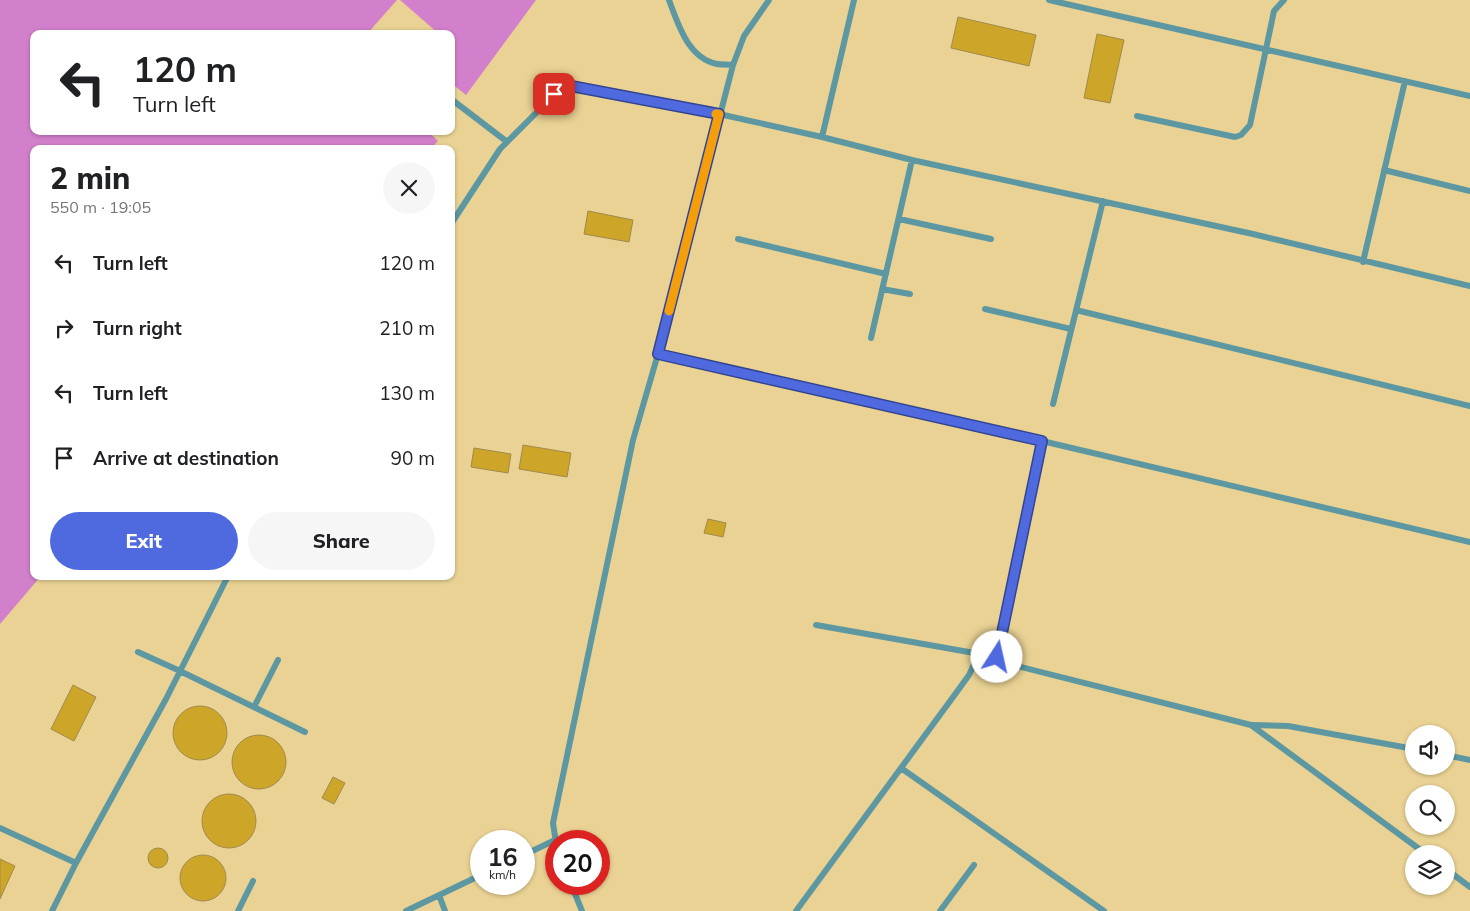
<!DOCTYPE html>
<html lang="en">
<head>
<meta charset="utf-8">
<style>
  body { margin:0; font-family:Mulish,sans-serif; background:#f6f6f6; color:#202124; height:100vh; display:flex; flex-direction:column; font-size:19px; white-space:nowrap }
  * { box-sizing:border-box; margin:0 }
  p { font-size:16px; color:#757577 }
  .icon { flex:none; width:28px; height:28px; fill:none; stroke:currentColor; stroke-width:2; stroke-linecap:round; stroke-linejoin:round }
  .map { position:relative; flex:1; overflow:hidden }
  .sheet { position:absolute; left:30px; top:145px; width:425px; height:435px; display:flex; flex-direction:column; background:#fff; border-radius:10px; box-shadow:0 1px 4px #0004 }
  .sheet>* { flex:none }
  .banner { position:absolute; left:30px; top:30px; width:425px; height:105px; border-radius:10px; box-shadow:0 1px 4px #0004; background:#fff; color:#202124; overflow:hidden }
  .fabs { position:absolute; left:1405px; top:725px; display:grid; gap:10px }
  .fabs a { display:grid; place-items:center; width:50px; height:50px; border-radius:50%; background:#fff; box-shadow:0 1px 4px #0004; font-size:25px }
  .speed { position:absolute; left:470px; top:830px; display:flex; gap:10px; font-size:25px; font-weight:700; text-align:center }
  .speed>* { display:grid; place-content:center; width:65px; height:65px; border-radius:50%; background:#fff; box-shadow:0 1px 4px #0004; line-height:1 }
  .speed small { font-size:12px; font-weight:400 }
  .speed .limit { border:8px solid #d22; background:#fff; color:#111 }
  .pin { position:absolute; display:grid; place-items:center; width:42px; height:42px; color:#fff; margin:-21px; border-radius:10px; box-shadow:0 2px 8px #0006 }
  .me { position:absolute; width:55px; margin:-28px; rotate:10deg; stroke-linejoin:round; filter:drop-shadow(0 0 4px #0008) }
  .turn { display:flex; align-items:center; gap:18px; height:105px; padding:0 20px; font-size:22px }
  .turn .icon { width:65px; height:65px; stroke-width:2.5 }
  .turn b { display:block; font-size:35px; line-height:42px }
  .round { display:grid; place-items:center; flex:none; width:52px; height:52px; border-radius:26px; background:#f6f6f6 }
  .head { display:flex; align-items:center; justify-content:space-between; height:85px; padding:0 20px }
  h1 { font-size:30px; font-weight:800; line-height:38px }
  .button { display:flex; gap:10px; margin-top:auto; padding:10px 20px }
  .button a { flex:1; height:58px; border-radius:30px; background:#4f6adf; color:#fff; font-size:20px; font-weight:800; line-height:58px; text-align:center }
  .button a+a { background:#f6f6f6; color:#202124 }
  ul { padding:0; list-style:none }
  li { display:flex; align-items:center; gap:15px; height:65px; padding:0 20px }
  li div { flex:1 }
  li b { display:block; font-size:19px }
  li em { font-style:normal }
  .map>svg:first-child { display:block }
  .water { fill:#d280cb }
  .building { fill:#cca529; stroke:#a08a4d }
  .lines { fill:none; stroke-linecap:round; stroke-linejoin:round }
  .lane { stroke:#5d98a2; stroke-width:6 }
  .route-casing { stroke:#334591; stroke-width:12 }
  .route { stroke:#4f6adf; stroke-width:9 }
  .slow { stroke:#f59e0b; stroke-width:9 }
</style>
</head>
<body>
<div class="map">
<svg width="1470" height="911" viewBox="0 0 1470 911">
  <rect width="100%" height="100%" fill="#e9d293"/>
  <path class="water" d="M0 0H397L367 34H34V131H428L438 141 430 149H34V576H41L0 624Z
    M400 0H536L466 95 451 83V34H439Z"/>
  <path class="building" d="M958 17 1036 35 1029 66 951 48Z
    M1097 34 1124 40 1110 103 1084 98Z
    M588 211 633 220 629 242 584 234Z
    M523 445 571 453 567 477 519 469Z
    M474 448 511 454 508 473 471 467Z
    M708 519 726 523 723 537 704 533Z
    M73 685 96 697 74 741 51 729Z
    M173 733a27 27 0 1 1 54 0a27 27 0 1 1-54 0Z
    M232 762a27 27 0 1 1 54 0a27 27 0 1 1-54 0Z
    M333 777 345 783 334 804 322 798Z
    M202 821a27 27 0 1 1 54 0a27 27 0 1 1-54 0Z
    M148 858a10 10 0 1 1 20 0a10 10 0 1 1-20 0Z
    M180 878a23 23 0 1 1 46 0a23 23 0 1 1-46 0Z
    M0 859 15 866 0 899Z"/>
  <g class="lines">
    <path class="lane" d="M669 0C678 24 688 58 717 64 722 65 728 64 733 65
      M1049 0 1470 96
      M451 99 506 141
      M1137 116 1235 137 1241 135 1250 125 1274 11 1284 0
      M822 137 854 0
      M1384 170 1470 191
      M899 219 991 239
      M451 224 500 149 555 94 563 88 571 86 719 114 822 137 912 160 1253 234 1470 286
      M738 239 886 274
      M1363 262 1405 81
      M882 289 910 294
      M985 309 1071 329
      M1076 310 1470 406
      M871 338 912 160
      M658 354 1042 441 998 649 997 657 1001 662 1251 725 1426 854
      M1053 404 1103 201
      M1042 441 1470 542
      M816 625 997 657
      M138 652 180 671 305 732
      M254 707 278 660
      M1252 725 1288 726 1414 749
      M1446 755 1470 760
      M901 768 1104 911
      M0 828 76 863
      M556 843 553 823 633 440 658 354 733 65 744 36 769 0
      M524 855 555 840
      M1446 869 1470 887
      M571 884 582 911
      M439 895 445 911
      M52 911 76 863 166 699 228 576
      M238 911 253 881
      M406 911 481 875
      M796 911 956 693 969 675 979 654
      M940 911 974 865"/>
  </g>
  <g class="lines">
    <defs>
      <path id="route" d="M554 94 563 88 571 86 719 114 658 354 1042 441 997 657"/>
    </defs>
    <use href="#route" class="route-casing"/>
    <use href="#route" class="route"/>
    <path class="slow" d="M669 311 719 114H716"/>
  </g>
</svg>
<div class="fabs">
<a><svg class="icon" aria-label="sound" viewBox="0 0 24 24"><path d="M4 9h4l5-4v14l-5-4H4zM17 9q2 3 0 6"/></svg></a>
<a><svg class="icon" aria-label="search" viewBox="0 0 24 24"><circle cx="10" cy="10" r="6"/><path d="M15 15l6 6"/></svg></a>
<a><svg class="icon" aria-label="layers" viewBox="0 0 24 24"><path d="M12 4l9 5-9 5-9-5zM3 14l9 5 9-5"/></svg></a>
</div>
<div class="speed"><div>16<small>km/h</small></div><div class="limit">20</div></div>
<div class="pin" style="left:554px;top:94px;background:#d93025"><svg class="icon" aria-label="arrive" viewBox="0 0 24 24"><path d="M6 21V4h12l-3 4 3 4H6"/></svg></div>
<svg class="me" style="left:997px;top:657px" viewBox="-20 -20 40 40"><circle r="19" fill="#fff"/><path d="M0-13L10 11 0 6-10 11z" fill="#4f6adf"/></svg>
<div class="banner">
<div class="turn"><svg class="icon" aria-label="left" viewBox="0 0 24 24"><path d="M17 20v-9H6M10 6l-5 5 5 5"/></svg><div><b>120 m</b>Turn left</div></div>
</div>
<section class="sheet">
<div class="head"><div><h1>2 min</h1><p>550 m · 19:05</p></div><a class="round"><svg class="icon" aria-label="close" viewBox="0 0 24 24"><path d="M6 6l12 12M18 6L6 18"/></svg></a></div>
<ul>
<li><svg class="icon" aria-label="left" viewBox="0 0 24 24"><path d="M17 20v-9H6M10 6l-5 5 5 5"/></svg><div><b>Turn left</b></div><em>120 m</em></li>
<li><svg class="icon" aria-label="right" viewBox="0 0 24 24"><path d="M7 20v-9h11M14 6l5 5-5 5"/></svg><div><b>Turn right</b></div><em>210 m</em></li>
<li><svg class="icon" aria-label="left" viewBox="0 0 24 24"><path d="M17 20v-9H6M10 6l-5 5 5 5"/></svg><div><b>Turn left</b></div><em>130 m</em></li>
<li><svg class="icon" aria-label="arrive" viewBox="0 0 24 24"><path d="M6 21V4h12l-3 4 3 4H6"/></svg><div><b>Arrive at destination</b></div><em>90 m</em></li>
</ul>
<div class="button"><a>Exit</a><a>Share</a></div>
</section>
</div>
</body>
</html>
